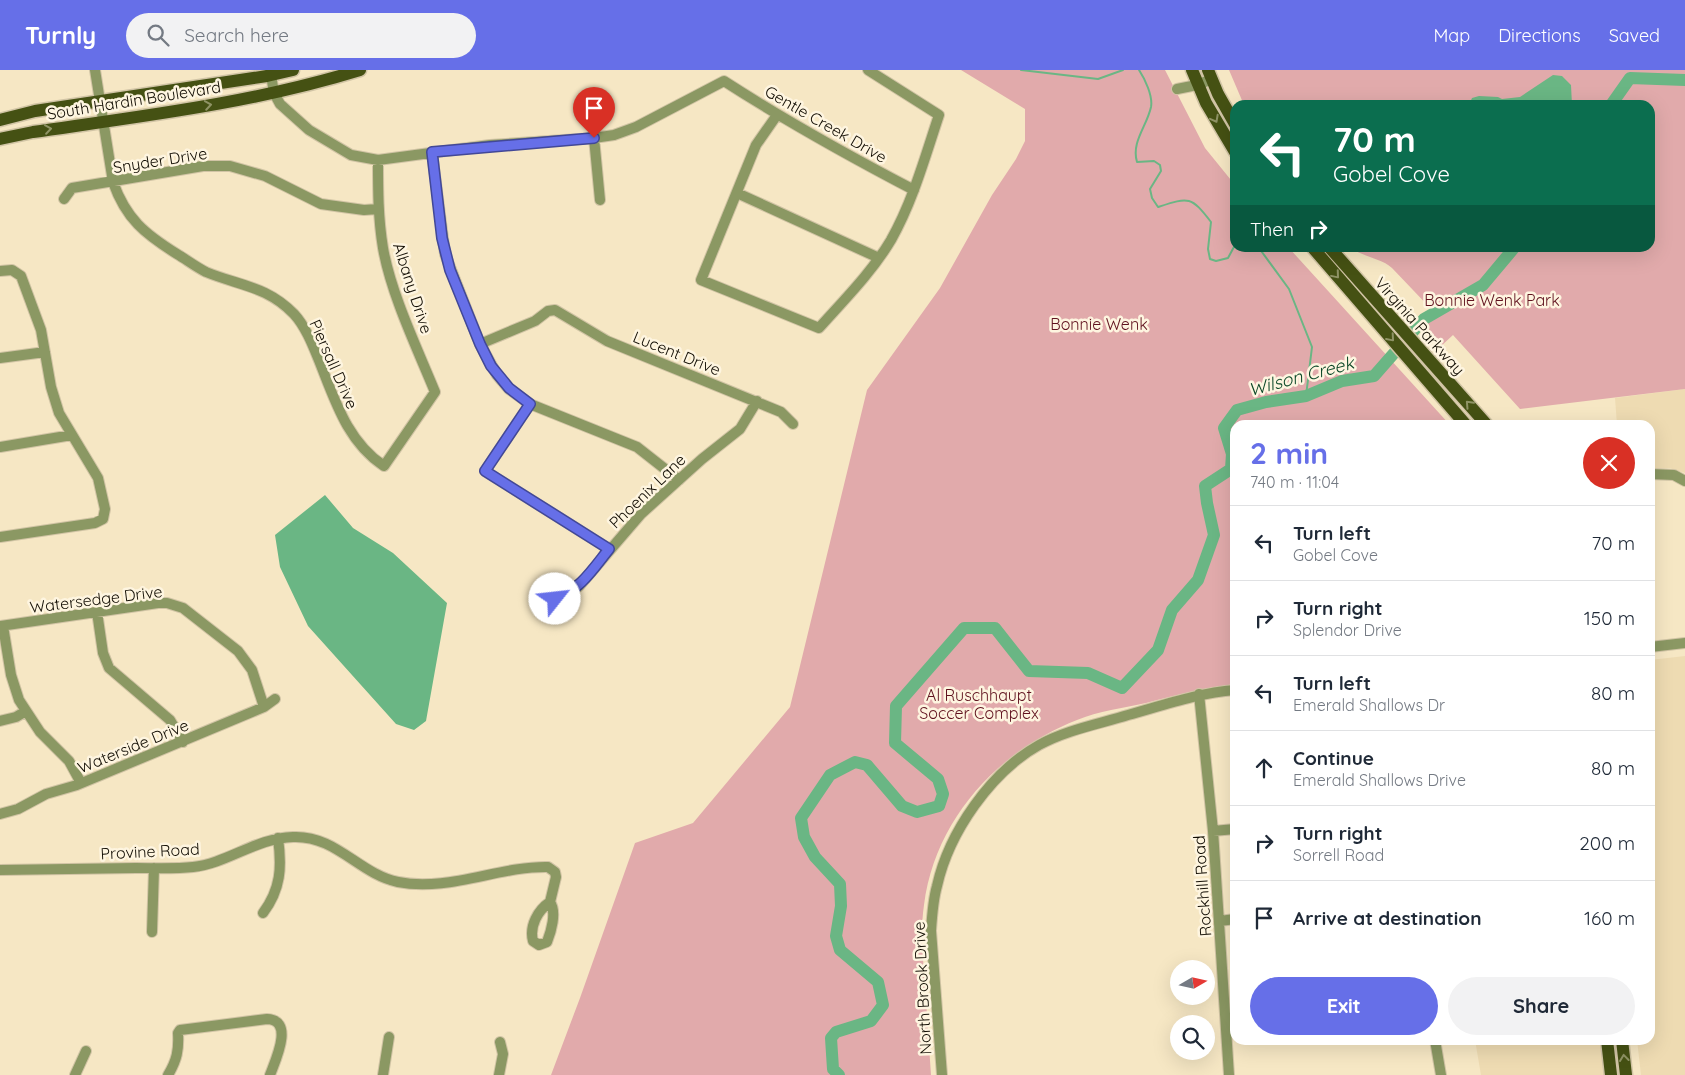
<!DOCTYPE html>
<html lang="en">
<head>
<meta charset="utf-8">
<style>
  body { margin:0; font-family:Quicksand,sans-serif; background:#f2f2f3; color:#1f2937; height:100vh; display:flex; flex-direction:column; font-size:19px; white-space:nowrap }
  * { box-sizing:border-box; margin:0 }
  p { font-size:16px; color:#747a83 }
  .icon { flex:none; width:28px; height:28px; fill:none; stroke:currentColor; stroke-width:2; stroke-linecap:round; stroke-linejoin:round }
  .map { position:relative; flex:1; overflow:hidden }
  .sheet { position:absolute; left:1230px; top:350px; width:425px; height:625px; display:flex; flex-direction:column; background:#fff; border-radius:15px; box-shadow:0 5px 20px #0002 }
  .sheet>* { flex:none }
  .top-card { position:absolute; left:1230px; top:30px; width:425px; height:152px; border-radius:15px; box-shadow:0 5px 20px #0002; background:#0b6e4f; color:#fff; overflow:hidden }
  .needle { width:32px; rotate:81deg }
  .buttons { position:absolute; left:1170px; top:890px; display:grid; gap:10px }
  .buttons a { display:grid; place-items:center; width:45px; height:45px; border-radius:50%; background:#fff; box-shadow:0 5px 20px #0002; font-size:25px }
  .pin { position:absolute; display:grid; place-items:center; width:42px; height:42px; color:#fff; margin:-51px -21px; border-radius:50% 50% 50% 0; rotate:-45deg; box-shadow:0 0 5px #0007 }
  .pin .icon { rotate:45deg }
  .me { position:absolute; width:55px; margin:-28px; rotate:61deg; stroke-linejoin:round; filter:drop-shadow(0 0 4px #0008) }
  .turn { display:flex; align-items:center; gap:18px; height:105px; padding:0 20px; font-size:22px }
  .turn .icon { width:65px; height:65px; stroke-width:2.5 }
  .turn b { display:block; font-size:35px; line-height:42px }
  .then { display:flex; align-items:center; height:48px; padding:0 20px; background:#0003; gap:10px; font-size:19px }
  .round { display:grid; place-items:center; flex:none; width:52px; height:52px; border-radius:26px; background:#f2f2f3 }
  .summary { display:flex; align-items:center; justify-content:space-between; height:85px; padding:0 20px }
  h1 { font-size:30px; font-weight:800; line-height:38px; color:#666fe8 }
  .cta { display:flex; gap:10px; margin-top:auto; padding:10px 20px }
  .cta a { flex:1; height:58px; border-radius:30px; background:#666fe8; color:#fff; font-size:20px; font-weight:800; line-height:58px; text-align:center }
  .cta a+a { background:#f2f2f3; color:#1f2937 }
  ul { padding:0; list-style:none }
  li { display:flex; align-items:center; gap:15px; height:75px; padding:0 20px; border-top:1px solid #e0e1e3 }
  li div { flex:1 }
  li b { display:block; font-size:19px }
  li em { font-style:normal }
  header { display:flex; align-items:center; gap:30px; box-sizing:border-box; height:70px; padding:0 25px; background:#666fe8; color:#fff }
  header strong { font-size:24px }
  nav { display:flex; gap:28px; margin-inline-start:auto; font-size:18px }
  .search { width:350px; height:45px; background:#f2f2f3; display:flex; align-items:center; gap:12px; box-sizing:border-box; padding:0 18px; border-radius:28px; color:#747a83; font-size:19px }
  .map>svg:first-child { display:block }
  .built { fill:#eedbb2 }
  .green { fill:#e1aaab }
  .water { fill:#6ab684 }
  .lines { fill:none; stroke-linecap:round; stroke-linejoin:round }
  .stream { stroke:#6ab684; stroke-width:2 }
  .river { stroke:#6ab684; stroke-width:12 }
  .minor-casing { stroke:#d1c4a5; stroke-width:12 }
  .major-casing { stroke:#d1c4a5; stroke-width:15 }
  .minor { stroke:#8b9863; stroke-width:10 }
  .major { stroke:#455113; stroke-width:12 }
  .oneway { stroke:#8f9365 }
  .route-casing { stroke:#424897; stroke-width:12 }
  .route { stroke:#666fe8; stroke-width:9 }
  .labels { text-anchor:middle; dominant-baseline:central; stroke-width:5; stroke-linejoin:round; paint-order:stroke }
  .street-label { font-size:16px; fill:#110c02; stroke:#fef5e0 }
  .park-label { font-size:16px; fill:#60121e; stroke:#fef5e0 }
  .water-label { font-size:18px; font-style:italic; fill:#0b4727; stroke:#fef5e0 }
</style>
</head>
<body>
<header>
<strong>Turnly</strong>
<div class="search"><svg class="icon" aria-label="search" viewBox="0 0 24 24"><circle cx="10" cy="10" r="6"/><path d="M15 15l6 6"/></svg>Search here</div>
<nav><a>Map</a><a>Directions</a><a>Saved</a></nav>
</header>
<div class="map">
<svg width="1685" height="1005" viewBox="0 0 1685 1005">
  <rect width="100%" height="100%" fill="#f6e7c4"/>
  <path class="built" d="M1685 319V403L1670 398 1650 399V355H1617L1615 328Z
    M1685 586V1005H1641L1637 970H1650V590Z
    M1475 970H1601L1605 1005H1481Z"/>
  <path class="green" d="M961 0H1165L1205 78 1235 115V178H1289L1450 355H1235V614C1204 618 1176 625 1146 633 1124 638 1098 641 1077 650 998 681 935 749 924 835 920 862 923 888 925 915 927 945 929 975 931 1005H551L580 928 635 773 693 753 790 637 867 320 940 218 992 125 1016 89 1025 71V39Z
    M1229 0H1685V319L1520 339 1453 265 1439 278 1417 252 1433 241 1392 198C1381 188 1363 187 1351 178H1650V35H1244Z"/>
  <path class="water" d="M1553 5 1562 6 1571 15 1572 35H1469L1472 28 1479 26 1498 27 1502 29 1520 27Z
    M325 425 353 458 393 483 447 533 426 651 414 660 396 654 308 556 280 497 275 465Z"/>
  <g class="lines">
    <path class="stream" d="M1021 0 1098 9 1123 0
      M1139 0C1145 9 1153 26 1151 37 1147 56 1131 72 1137 92L1154 91 1160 95 1161 101 1150 119 1152 128 1158 137C1189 127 1191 126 1211 152L1208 179 1210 189 1216 191 1228 188 1235 175
      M1259 178 1289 219 1312 277 1306 326"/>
    <path class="river" d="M1611 35 1630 8 1685 10
      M839 1005 833 999 831 968 836 962 871 951 883 935 878 912 840 880 836 866 841 836 840 814 815 787 804 767 801 748 830 705 855 692 867 695 902 736 917 742 939 736 943 724 938 709 895 673 896 636 964 558H995L1029 601 1088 603 1122 618 1158 580 1172 540 1198 510 1214 465 1207 433 1205 416 1231 399 1232 384 1224 358 1237 340 1266 332 1306 326 1342 311 1374 306 1424 249 1483 215 1514 178"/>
    <defs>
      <path id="minor" d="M95 0 113 112C126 149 145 164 177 184 187 190 196 197 206 202 240 216 267 216 294 244 305 256 312 273 318 288 334 327 346 371 384 396L435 322C417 278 391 224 383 178 378 148 378 119 378 90
        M271 5 274 23 280 34 309 60 351 85 378 90 490 75 594 68 614 65 636 57 724 11C786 51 849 86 914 120
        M1177 19 1197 15 1212 9
        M777 45 756 75 701 210 819 258C844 230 872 202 891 170 913 131 925 87 939 45L868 0
        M594 68 600 130
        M432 82 445 184 480 274 497 305 509 319 530 334 637 377 679 410
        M737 123 879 188
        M64 129 72 118 203 96H230L265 106 321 134 364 140 378 139
        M0 201 12 200 21 206 41 260 51 317 59 343 98 408 105 439 103 449 95 453 0 467
        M480 274 535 251 548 241 555 240 607 271 781 342 793 354
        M0 288 45 282
        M530 334 485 401 609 479
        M0 377 72 365
        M1650 404 1674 405 1685 411
        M555 529 572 522 579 516 641 444 702 389 740 359 757 331
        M97 542 103 583 109 598 170 650 183 672
        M0 556 158 533H167L183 538 238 581 252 600 264 637
        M3 556 11 605 19 630 40 662 69 691 81 713
        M1650 577 1685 573
        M1199 624 1213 761 1229 1005
        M0 651 16 647 26 641
        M0 744 18 739 46 724 77 715 264 637 275 629
        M1213 761 1235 759
        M0 800C45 799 91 799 136 798 155 798 174 799 193 797 228 793 256 768 293 767 336 765 359 804 398 812 448 822 499 796 548 797L555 802 556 807 550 832
        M550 832C557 842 551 862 547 872L539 875 533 871C529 856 538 840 550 832Z
        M263 843C281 819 282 797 278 768
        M1220 851 1235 849
        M152 862 154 798
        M1435 970 1441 1005
        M75 1005 86 981
        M168 1005C177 990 179 980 178 963L180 960 267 949C295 950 275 991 270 1005
        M383 1005 389 967
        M499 1005 503 984 500 972
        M942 1005 931 861C932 845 933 830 937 816 949 762 991 702 1039 675 1066 660 1099 654 1128 645 1164 635 1198 623 1235 620"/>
      <path id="major" d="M1192 0 1206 33 1235 82
        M1208 0 1218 24 1235 54
        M0 50 35 41 267 6 293 0
        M0 69 33 62C143 46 253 33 360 0
        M1313 178 1466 355
        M1330 178 1487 355
        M1607 970 1611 1005
        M1622 970 1626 1005"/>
    </defs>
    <use href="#minor" class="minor-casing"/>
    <use href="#major" class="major-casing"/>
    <use href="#minor" class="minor"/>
    <use href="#major" class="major"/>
  </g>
  <defs><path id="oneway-chevron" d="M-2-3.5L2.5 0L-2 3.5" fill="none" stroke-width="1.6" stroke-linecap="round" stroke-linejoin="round" transform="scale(1.25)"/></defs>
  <g class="oneway">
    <use href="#oneway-chevron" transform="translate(208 35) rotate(-9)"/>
    <use href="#oneway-chevron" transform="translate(1215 49) rotate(62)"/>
    <use href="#oneway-chevron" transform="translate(48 59) rotate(-8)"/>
    <use href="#oneway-chevron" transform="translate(1336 205) rotate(50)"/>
    <use href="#oneway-chevron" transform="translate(1391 268) rotate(49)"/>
    <use href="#oneway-chevron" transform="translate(1469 334) rotate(-133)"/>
    <use href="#oneway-chevron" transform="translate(1624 988) rotate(-97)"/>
  </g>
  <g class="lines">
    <defs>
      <path id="route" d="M555 529C580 520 593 499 609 479L485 401 530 334 509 318 491 296 480 274 450 200 442 168 432 82 594 68"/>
    </defs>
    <use href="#route" class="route-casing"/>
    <use href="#route" class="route"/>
  </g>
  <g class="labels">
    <g class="street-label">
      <text transform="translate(134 30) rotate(-9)">South Hardin Boulevard</text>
      <text transform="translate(826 54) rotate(30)">Gentle Creek Drive</text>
      <text transform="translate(160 90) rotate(-9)">Snyder Drive</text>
      <text transform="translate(413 218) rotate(72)">Albany Drive</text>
      <text transform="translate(1420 256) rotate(48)">Virginia Parkway</text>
      <text transform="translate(677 283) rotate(22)">Lucent Drive</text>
      <text transform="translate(334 294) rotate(66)">Piersall Drive</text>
      <text transform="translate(647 421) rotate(-44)">Phoenix Lane</text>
      <text transform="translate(96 529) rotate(-7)">Watersedge Drive</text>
      <text transform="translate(133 676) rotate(-22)">Waterside Drive</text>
      <text transform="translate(150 781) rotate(-3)">Provine Road</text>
      <text transform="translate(1202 816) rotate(-94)">Rockhill Road</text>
      <text transform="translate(922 918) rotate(-93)">North Brook Drive</text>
    </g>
    <g class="park-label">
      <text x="1492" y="230">Bonnie Wenk Park</text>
      <text x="1099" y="254">Bonnie Wenk</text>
      <text x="979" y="625">Al Ruschhaupt<tspan x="979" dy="18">Soccer Complex</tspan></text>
    </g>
    <g class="water-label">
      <text transform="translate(1301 306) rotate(-15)">Wilson Creek</text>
    </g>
  </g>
</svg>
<div class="buttons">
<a><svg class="needle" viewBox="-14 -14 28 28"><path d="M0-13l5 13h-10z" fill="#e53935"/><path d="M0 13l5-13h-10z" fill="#747a83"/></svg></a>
<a><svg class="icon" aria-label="search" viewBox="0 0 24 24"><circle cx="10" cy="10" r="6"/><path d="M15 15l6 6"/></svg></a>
</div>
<div class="pin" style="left:594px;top:68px;background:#d93025"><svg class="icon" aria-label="arrive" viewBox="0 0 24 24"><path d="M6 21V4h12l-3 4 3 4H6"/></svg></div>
<svg class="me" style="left:555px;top:529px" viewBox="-20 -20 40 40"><circle r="19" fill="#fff"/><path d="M0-13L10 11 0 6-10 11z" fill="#666fe8"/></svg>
<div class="top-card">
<div class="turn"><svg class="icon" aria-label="left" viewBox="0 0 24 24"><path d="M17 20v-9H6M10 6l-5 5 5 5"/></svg><div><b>70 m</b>Gobel Cove</div></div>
<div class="then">Then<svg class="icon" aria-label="right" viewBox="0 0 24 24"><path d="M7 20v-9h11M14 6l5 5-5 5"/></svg></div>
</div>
<section class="sheet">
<div class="summary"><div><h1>2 min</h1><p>740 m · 11:04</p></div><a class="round" style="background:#d93025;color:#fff"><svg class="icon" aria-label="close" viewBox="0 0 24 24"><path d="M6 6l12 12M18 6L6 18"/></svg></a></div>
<ul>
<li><svg class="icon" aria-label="left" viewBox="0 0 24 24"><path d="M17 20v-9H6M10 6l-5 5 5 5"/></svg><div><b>Turn left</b><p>Gobel Cove</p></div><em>70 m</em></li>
<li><svg class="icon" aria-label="right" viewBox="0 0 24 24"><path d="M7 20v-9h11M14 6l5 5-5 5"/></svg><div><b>Turn right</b><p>Splendor Drive</p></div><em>150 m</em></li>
<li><svg class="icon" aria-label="left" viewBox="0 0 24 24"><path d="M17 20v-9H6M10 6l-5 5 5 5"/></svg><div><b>Turn left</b><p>Emerald Shallows Dr</p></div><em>80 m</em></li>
<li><svg class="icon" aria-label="ahead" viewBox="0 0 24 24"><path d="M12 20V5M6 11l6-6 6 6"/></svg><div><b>Continue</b><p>Emerald Shallows Drive</p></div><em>80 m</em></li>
<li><svg class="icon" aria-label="right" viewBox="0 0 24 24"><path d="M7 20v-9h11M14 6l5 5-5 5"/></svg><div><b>Turn right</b><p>Sorrell Road</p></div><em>200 m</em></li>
<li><svg class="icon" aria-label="arrive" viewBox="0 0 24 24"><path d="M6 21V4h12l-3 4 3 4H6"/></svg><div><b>Arrive at destination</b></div><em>160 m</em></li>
</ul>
<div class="cta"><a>Exit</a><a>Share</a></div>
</section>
</div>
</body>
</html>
